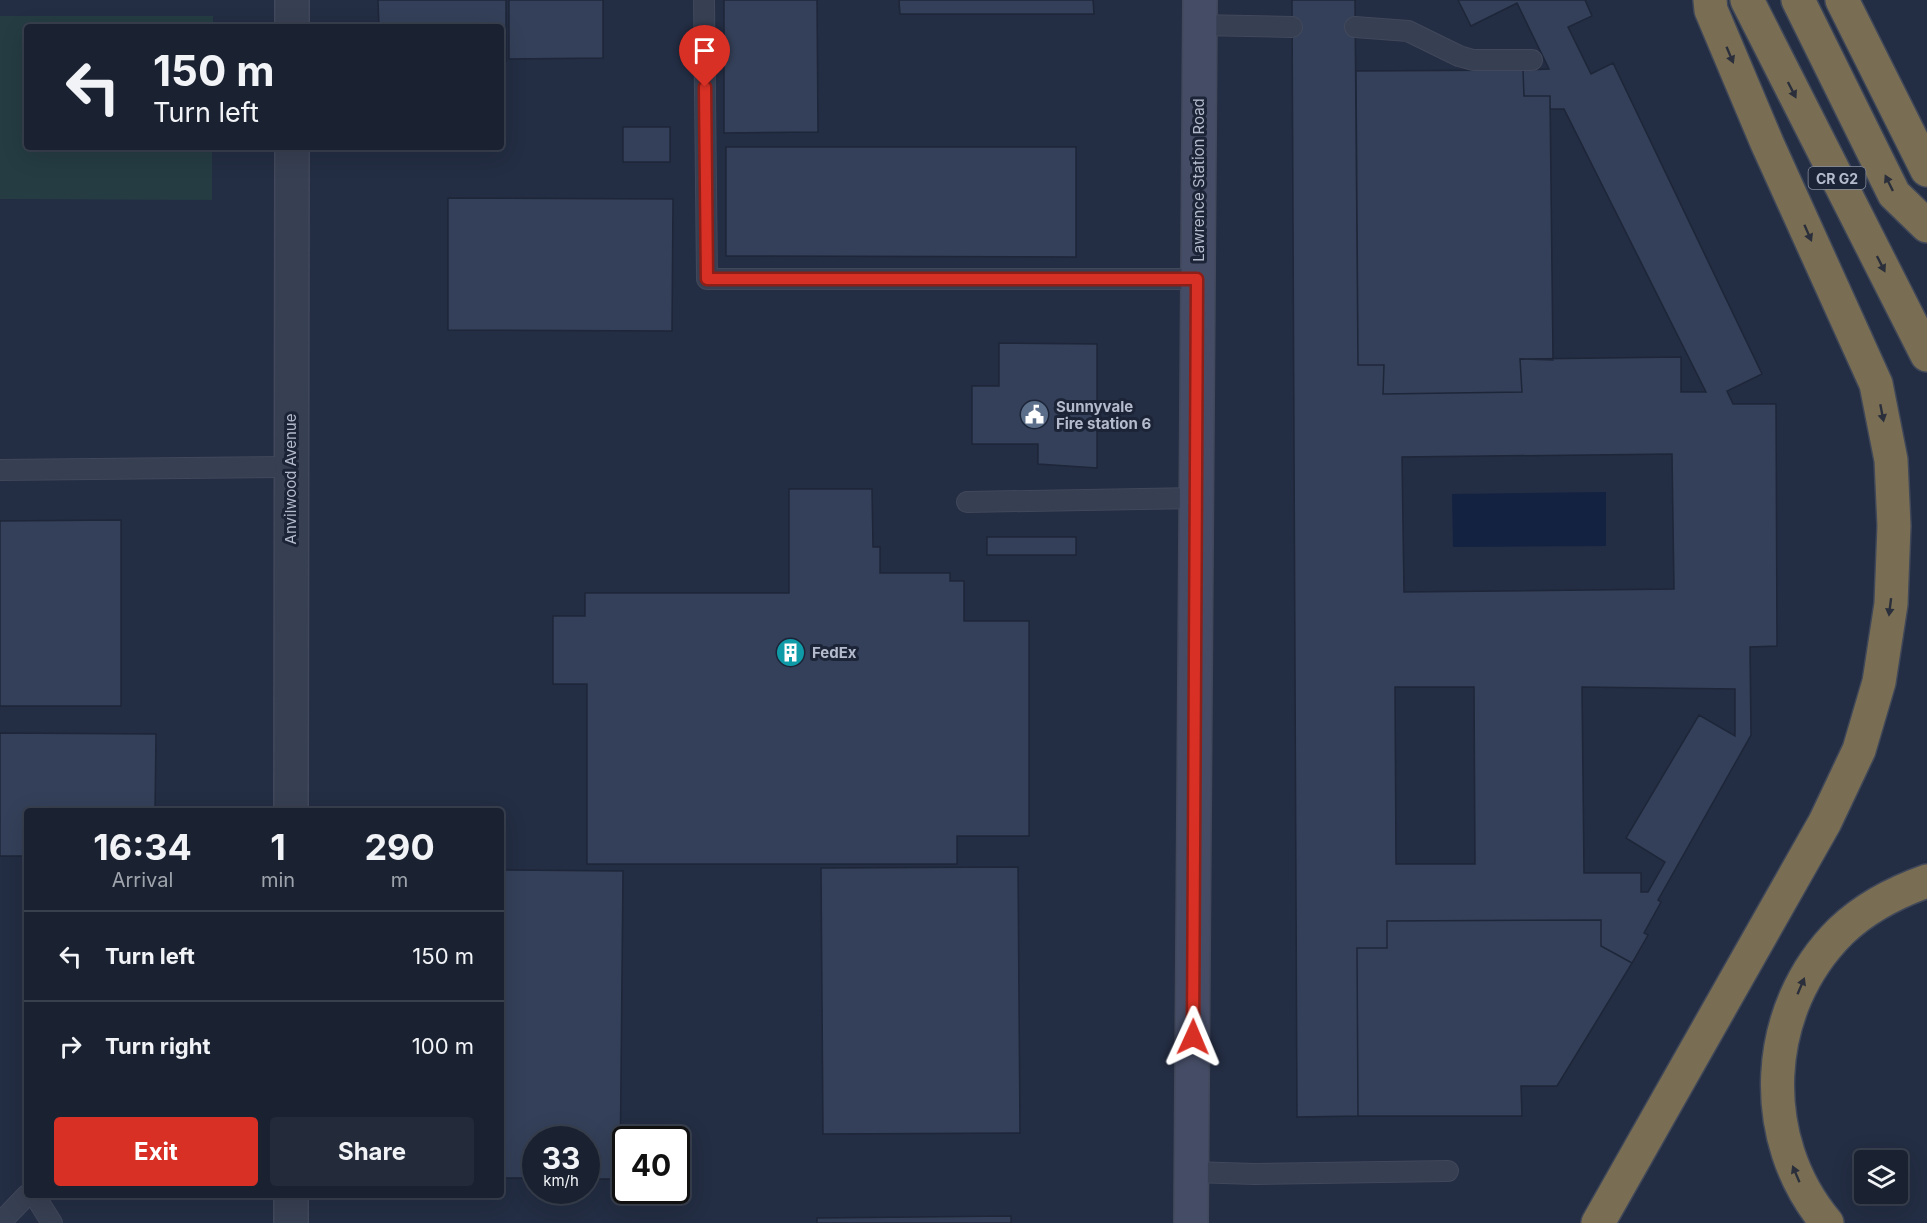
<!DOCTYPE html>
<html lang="en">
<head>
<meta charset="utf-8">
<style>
  body { margin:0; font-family:Inter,sans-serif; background:#232a3a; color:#f1f3f6; height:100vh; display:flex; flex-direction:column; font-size:22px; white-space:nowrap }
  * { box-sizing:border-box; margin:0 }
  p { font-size:20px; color:#9fa4ac }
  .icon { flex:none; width:33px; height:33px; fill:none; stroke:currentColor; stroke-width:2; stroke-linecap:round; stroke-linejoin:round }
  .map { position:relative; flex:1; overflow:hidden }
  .side { position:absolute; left:24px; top:808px; width:480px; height:390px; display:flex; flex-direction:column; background:#1a2232; border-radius:6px; box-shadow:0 6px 24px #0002,0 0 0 2px #383f4d }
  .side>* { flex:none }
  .top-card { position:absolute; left:24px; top:24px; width:480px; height:126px; border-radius:6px; box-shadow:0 6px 24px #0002,0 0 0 2px #383f4d; background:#1a2232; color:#f1f3f6; overflow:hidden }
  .controls { position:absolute; left:1854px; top:1150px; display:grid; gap:12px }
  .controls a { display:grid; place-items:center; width:54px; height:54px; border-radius:6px; background:#1a2232; box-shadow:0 6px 24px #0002,0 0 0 2px #383f4d; font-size:30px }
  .speed { position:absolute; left:522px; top:1126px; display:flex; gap:12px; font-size:30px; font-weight:700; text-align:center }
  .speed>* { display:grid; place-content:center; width:78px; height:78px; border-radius:50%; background:#1a2232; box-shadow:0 6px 24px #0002,0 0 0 2px #383f4d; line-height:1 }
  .speed small { font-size:15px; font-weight:400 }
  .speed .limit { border:3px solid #111; border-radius:9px; background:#fff; color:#111 }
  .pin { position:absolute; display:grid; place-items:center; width:51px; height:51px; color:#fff; margin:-62px -26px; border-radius:50% 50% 50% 0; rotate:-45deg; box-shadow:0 0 6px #0007 }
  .pin .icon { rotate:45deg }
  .me { position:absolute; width:66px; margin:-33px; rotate:1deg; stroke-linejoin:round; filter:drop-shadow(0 0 4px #0008) }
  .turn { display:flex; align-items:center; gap:21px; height:126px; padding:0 30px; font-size:27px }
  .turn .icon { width:78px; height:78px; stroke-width:2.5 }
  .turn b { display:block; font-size:42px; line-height:51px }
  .eta { display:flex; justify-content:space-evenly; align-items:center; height:102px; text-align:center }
  .eta b { font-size:36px; font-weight:700; line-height:42px }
  .action { display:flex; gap:12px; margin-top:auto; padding:12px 30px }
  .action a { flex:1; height:69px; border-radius:6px; background:#d93025; color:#fff; font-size:24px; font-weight:700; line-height:69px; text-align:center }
  .action a+a { background:#232a3a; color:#f1f3f6 }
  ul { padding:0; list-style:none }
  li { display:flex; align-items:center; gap:18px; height:90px; padding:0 30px; border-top:2px solid #383f4d }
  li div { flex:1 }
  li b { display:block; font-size:22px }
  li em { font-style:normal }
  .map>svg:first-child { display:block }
  .green { fill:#253c43 }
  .water { fill:#142242 }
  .building { fill:#344059; stroke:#1e2639; stroke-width:1.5; fill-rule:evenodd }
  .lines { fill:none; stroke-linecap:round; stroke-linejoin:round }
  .lane-casing { stroke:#41485b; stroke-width:22 }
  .street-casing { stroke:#41485b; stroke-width:36 }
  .secondary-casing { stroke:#41485b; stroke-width:36 }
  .highway-casing { stroke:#3f4759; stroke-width:36 }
  .lane { stroke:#373f52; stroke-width:20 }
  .street { stroke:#373f52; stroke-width:33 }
  .secondary { stroke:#454d66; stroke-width:33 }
  .highway { stroke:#796e53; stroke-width:33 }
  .oneway { fill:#2a2f3b }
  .route-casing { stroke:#8d1f18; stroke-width:15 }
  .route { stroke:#d93025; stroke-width:10 }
  .labels { text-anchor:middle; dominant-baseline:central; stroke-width:6; stroke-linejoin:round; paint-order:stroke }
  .shield { fill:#1c2437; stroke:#868e9f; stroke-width:1.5 }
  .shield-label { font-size:14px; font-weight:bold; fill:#b4bbcc }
  .street-label { font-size:15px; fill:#b4bbcc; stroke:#1c2437 }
  .poi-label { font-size:15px; font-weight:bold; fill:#b4bbcc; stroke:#1c2437; text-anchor:start }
</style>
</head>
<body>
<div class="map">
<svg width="1927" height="1223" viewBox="0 0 1927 1223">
  <rect width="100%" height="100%" fill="#232d43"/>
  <path class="green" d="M0 16H213V27H27V147H212V200L0 199Z"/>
  <path class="water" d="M1606 492V546L1453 547 1452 494Z"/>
  <path class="building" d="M378 0H506V61H501V27H379Z
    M509 0H603V58L509 59Z
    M724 0H817L818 132 724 133Z
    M899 0H1093L1094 14H900Z
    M1292 0H1355L1358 365H1384L1383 394 1522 392 1520 359 1681 357V392H1706L1564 109H1550V96H1524L1523 70 1549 69 1517 3 1471 26 1458 0H1585L1592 16 1568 27 1591 74 1613 63 1762 374 1727 391 1733 404H1776L1777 646 1750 647 1751 735 1658 900 1661 902 1644 933 1648 935 1632 963 1601 946V920L1387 921V948H1357L1358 1116 1297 1117ZM1672 454 1674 589 1404 592 1402 457ZM1395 687H1474L1475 864H1396ZM1582 687 1735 689V736L1699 715 1626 838 1665 862 1648 892H1641V873H1584Z
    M1523 70 1524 96H1550L1553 360 1520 359 1522 392 1383 394 1384 365H1358L1356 71Z
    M623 127H670V162H623Z
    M726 147H1076V257L726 256Z
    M448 198 673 199 672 331 448 330Z
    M999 343 1097 344V468L1038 464V444H972V386H999Z
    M789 489H872L873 547H880V573H950V581H964V621H1029V836H957V864H587V684H553V616H585V593H789Z
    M121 520V706H0V521Z
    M987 537H1076V555H987Z
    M0 733 156 734 155 812H27V856H0Z
    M1018 867 1020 1133 823 1134 821 868Z
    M501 870 623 871 620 1179H586V1140H536V1178H501Z
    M1601 920V946L1632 963 1557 1086H1521L1522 1116H1358L1357 948H1387V921Z
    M1011 1216V1223H817V1218Z"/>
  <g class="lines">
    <defs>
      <path id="lane" d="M704 0 707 279H1197
        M1199 25 1292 27
        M1355 27 1408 31 1459 56 1473 60H1532
        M0 470 290 467
        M967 502 1197 498
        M1192 1172 1254 1174 1448 1171
        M35 1196 52 1223
        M0 1223 27 1195"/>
      <path id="street" d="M292 0V27
        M291 812 292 147
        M291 1196V1223"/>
      <path id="secondary" d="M1191 1223 1200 0"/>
      <path id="highway" d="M1747 0 1927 355
        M1798 0 1894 194 1927 226
        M1842 0 1927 170
        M1598 1223 1825 822 1859 750 1879 682 1891 604 1894 526 1891 460 1876 384 1767 143 1711 10 1710 0
        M1827 1223C1756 1139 1762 1009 1841 931 1865 908 1896 892 1927 881"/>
    </defs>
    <use href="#lane" class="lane-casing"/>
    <use href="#street" class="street-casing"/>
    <use href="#secondary" class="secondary-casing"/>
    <use href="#highway" class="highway-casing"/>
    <use href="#lane" class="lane"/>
    <use href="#street" class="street"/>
    <use href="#secondary" class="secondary"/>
    <use href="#highway" class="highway"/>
  </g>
  <defs><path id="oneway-solid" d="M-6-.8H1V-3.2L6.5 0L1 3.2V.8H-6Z" transform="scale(1.5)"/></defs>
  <g class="oneway">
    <use href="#oneway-solid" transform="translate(1730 55) rotate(67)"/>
    <use href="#oneway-solid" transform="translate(1792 90) rotate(63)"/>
    <use href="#oneway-solid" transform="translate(1889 183) rotate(-116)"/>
    <use href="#oneway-solid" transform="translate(1808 233) rotate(66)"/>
    <use href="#oneway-solid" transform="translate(1881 264) rotate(63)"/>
    <use href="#oneway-solid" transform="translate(1882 413) rotate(79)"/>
    <use href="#oneway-solid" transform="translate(1890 607) rotate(97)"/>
    <use href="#oneway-solid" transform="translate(1801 986) rotate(-67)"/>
    <use href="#oneway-solid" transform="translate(1796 1174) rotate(-113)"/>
  </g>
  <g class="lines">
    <defs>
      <path id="route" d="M705 87 707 279H1197L1193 1037"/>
    </defs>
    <use href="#route" class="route-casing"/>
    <use href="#route" class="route"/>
  </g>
  <defs>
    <symbol id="civic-disc" viewBox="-11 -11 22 22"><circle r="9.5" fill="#5c6f8a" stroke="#1c2437"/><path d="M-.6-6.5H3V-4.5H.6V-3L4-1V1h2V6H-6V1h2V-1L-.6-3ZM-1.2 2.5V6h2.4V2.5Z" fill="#fff"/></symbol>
    <symbol id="building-disc" viewBox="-11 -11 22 22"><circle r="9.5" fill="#0f9aa8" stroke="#1c2437"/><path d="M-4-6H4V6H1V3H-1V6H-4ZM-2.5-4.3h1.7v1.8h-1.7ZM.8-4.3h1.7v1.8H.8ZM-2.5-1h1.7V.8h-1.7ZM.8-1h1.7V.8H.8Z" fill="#fff"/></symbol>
  </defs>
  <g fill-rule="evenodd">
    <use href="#civic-disc" x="1018" y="398" width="33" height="33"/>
    <use href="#building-disc" x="774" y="636" width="33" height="33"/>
  </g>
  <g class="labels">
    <rect class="shield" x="1808.5" y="167" width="57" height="22" rx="4.5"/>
    <g class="shield-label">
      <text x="1837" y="178">CR G2</text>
    </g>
    <g class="street-label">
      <text transform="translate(1198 180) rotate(-90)">Lawrence Station Road</text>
      <text transform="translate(290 479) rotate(-90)">Anvilwood Avenue</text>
    </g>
    <g class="poi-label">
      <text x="1056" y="406">Sunnyvale<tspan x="1056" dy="17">Fire station 6</tspan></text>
      <text x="812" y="652">FedEx</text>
    </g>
  </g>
</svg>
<div class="controls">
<a><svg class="icon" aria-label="layers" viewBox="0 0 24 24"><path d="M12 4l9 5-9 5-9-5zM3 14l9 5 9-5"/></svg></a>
</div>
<div class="speed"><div>33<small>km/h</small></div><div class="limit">40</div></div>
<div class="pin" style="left:705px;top:87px;background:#d93025"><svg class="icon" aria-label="arrive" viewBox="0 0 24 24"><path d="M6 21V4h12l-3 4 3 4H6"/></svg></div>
<svg class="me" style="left:1193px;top:1037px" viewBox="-20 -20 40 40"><path d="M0-17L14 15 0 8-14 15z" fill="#d93025" stroke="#fff" stroke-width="4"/></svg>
<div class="top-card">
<div class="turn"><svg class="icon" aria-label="left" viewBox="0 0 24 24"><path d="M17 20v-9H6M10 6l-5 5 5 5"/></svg><div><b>150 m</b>Turn left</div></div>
</div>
<section class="side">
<div class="eta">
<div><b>16:34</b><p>Arrival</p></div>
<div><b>1</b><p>min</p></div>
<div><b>290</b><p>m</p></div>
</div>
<ul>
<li><svg class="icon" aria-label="left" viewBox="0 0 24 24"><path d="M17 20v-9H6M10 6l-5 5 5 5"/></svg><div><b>Turn left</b></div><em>150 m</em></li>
<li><svg class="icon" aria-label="right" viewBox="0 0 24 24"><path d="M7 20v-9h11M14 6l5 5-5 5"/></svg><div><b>Turn right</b></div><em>100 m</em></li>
</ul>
<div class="action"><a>Exit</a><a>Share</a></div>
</section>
</div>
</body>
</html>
